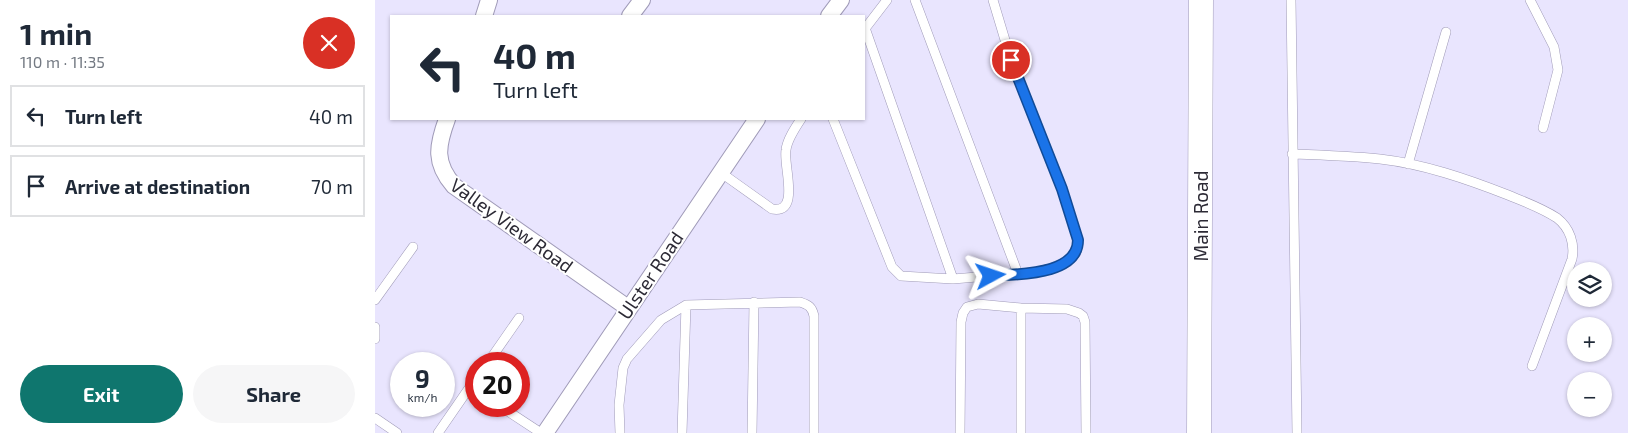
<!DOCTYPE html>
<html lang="en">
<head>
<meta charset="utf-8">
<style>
  body { margin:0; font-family:"Exo 2",sans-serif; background:#f6f6f7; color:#1f2937; height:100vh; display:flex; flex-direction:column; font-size:19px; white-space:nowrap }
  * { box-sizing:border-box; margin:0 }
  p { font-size:16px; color:#747a83 }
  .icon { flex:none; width:28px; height:28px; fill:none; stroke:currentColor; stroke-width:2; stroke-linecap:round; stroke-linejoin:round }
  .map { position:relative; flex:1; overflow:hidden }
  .side { display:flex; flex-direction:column; background:#fff; width:375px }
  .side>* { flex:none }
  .top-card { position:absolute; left:15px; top:15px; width:475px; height:105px; border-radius:0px; box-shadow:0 1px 4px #0004; background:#fff; color:#1f2937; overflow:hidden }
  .controls { position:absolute; left:1192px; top:262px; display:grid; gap:10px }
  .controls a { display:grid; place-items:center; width:45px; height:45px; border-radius:50%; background:#fff; box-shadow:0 1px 4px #0004; font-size:25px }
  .speed { position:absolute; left:15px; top:352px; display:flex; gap:10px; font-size:25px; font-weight:700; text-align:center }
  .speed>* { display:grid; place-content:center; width:65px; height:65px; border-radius:50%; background:#fff; box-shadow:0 1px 4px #0004; line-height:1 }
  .speed small { font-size:12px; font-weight:400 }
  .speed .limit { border:8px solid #d22; background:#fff; color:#111 }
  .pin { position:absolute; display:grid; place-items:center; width:42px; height:42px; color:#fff; margin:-21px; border:2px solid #fff; border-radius:50%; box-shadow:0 1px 5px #0007 }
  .me { position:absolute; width:55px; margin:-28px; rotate:85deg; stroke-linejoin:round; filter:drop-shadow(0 0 4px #0008) }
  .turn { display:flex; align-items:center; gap:18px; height:105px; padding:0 20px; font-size:22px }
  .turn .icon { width:65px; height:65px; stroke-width:2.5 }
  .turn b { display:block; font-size:35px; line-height:42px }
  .round { display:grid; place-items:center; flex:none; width:52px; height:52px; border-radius:26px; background:#f6f6f7 }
  .headline { display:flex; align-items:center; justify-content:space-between; height:85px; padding:0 20px }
  h1 { font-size:30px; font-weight:700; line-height:38px }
  .primary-button { display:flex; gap:10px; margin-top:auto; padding:10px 20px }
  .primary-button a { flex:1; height:58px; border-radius:30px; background:#0f766e; color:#fff; font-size:20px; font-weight:700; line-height:58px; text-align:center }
  .primary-button a+a { background:#f6f6f7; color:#1f2937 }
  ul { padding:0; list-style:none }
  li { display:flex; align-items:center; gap:15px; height:62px; margin:0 10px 8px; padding:0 10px; border:2px solid #e0e1e3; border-radius:0px }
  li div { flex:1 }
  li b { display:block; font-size:19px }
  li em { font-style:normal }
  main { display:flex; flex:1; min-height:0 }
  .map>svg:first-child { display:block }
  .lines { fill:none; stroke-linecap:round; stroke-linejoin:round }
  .lane-casing { stroke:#a09bb8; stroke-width:10 }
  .street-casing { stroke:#a09bb8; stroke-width:18 }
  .secondary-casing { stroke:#a09bb8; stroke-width:25 }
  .lane { stroke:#fff; stroke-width:9 }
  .street { stroke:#fff; stroke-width:16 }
  .secondary { stroke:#fff; stroke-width:24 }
  .route-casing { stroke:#114b97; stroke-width:12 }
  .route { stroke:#1a73e8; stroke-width:9 }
  .labels { text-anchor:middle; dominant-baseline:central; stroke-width:4; stroke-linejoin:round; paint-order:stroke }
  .street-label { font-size:19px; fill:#2c2a35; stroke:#fff }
</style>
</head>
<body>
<main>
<section class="side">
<div class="headline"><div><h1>1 min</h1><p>110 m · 11:35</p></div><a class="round" style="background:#d93025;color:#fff"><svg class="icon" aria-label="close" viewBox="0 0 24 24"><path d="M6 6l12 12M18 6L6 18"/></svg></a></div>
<ul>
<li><svg class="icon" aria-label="left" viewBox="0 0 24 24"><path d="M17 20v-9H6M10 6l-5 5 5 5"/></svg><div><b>Turn left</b></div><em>40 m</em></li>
<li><svg class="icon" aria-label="arrive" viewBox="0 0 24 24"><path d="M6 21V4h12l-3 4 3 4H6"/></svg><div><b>Arrive at destination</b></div><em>70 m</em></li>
</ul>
<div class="primary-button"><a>Exit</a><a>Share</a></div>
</section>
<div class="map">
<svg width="1253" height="433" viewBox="0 0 1253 433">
  <rect width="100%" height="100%" fill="#e9e5fe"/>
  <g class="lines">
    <defs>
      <path id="lane" d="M540 0 643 274
        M916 0 922 433
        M1155 0 1179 47 1183 70 1168 128
        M490 28 578 279
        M489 30 512 0
        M458 119 517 267 526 276 578 279 661 272 684 266 693 262 701 253 703 245V240L687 189 636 60 618 0
        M917 154C946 155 976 156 1005 159 1049 164 1092 179 1133 195 1150 202 1167 208 1182 218 1195 228 1200 244 1197 259L1157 366
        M1033 164 1071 32
        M345 172 397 209C426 214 408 166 411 150 412 140 420 128 426 119
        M0 300 38 247
        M646 308V433
        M0 327V339
        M112 364 144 318
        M125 406 166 433
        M0 418 22 433
        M63 433 101 378
        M245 433 244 405 248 368 252 359 286 320 311 305 425 302C434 305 437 307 439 316V433
        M307 433 311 305
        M377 433 379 302
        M585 433 586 322 588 313 592 307 603 304 646 308 692 309 704 313 708 316 710 322 711 433"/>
      <path id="street" d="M109 16 114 0
        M255 16 267 0
        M454 16 466 0
        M72 119C62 146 59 163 79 186L253 308
        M170 433 382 119"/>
      <path id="secondary" d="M824 433 826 0"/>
    </defs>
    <use href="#lane" class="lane-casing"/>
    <use href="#street" class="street-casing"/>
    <use href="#secondary" class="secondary-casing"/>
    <use href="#lane" class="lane"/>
    <use href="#street" class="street"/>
    <use href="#secondary" class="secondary"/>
  </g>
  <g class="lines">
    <defs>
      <path id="route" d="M616 276C641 274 703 276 703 240L687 189 636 60"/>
    </defs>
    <use href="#route" class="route-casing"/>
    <use href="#route" class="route"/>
  </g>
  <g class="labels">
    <g class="street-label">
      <text transform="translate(825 216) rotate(-90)">Main Road</text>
      <text transform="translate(137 225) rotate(36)">Valley View Road</text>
      <text transform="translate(275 275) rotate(-56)">Ulster Road</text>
    </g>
  </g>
</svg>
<div class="controls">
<a><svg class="icon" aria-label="layers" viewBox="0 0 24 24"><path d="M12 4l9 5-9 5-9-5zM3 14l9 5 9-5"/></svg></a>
<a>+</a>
<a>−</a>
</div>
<div class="speed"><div>9<small>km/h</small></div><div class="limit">20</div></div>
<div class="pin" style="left:636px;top:60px;background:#d93025"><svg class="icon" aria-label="arrive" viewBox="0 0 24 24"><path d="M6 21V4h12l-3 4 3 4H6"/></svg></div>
<svg class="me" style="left:616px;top:276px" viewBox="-20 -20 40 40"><path d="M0-17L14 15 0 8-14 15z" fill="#1a73e8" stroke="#fff" stroke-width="4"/></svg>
<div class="top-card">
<div class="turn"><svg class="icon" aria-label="left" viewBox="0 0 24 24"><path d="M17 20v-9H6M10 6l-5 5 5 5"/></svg><div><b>40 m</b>Turn left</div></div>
</div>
</div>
</main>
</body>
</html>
